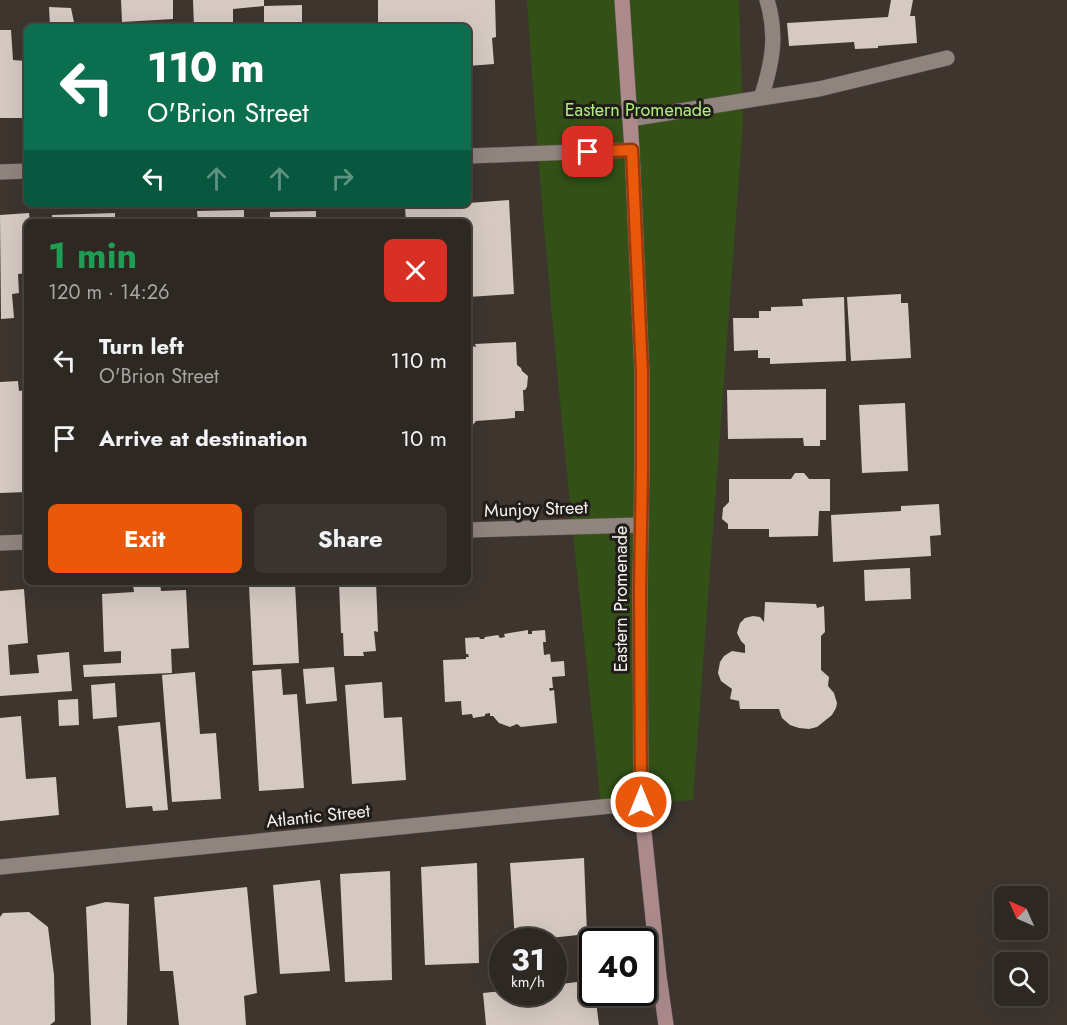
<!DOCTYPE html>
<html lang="en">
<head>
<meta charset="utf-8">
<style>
  body { margin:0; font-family:Jost,sans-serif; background:#3a342f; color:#f1f3f6; height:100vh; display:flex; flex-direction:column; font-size:22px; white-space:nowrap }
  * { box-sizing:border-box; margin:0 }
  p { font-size:20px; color:#a7a6a5 }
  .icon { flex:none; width:33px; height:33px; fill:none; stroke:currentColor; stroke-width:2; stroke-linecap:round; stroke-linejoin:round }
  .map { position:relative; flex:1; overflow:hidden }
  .drawer { position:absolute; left:24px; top:219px; width:447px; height:366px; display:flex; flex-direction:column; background:#2e2822; border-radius:9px; box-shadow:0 6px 24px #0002,0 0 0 2px #494440 }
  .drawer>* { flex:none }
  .top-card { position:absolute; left:24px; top:24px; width:447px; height:183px; border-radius:9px; box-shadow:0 6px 24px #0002,0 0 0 2px #494440; background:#0b6e4f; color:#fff; overflow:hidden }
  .needle { width:39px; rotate:315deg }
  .fabs { position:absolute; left:994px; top:886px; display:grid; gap:12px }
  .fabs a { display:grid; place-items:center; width:54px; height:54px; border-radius:9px; background:#2e2822; box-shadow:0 6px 24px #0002,0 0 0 2px #494440; font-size:30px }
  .speed { position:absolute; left:489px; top:928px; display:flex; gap:12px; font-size:30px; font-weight:700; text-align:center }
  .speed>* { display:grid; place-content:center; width:78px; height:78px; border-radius:50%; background:#2e2822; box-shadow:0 6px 24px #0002,0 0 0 2px #494440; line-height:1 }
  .speed small { font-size:15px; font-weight:400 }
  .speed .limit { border:3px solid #111; border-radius:9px; background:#fff; color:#111 }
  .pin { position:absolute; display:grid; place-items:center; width:51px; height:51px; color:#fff; margin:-26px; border-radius:12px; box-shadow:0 3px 9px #0006 }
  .me { position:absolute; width:66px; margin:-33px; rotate:0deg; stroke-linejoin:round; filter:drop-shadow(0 0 4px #0008) }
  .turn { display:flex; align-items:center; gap:21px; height:126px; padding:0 24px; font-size:27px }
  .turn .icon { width:78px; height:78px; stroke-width:2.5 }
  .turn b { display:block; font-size:42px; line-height:51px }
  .lanes { display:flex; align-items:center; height:57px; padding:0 24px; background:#0003; justify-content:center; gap:30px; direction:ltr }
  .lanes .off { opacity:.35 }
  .round { display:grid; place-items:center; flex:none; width:63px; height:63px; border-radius:9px; background:#3a342f }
  .summary { display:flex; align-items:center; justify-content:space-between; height:102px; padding:0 24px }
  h1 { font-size:36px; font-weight:700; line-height:45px; color:#1e9e55 }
  .cta { display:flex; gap:12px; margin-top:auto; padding:12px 24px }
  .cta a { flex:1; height:69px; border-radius:9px; background:#ea580c; color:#fff; font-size:24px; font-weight:700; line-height:69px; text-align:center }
  .cta a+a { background:#3a342f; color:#f1f3f6 }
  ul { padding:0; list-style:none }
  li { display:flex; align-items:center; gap:18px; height:78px; padding:0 24px }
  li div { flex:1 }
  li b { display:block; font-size:22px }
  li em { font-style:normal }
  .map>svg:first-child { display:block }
  .green { fill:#335117 }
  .building { fill:#d5c9c2 }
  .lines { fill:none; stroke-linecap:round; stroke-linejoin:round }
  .lane-casing { stroke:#5b544e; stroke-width:16 }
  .street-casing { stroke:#5b544e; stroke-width:16 }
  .secondary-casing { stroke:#5b544e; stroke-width:16 }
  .lane { stroke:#90857e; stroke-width:15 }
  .street { stroke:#90857e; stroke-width:15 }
  .secondary { stroke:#ac8a8b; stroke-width:15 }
  .route-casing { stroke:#983908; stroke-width:15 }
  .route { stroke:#ea580c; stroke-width:10 }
  .labels { text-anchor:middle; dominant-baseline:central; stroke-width:6; stroke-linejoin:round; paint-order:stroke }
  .park-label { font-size:18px; fill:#b0ee7d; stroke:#211d1a }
  .street-label { font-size:18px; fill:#f8f2ee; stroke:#211d1a }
</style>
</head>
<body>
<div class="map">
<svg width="1067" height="1025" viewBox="0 0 1067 1025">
  <rect width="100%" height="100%" fill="#3d352e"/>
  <path class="green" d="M527 0H739L743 123 693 800 601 807C574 538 544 269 527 0Z"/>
  <path class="building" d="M121 0H173V19L122 22Z
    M193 0H264V6L302 5V27H264V6L233 9V27H194Z
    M378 0H495L496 37 492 38 494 64 468 66V27H378Z
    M891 0H913L910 16H915L917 43 878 46V48L855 49 854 42 789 46 787 23 888 17Z
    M49 7 71 8 75 27H50Z
    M0 30H11L13 60 25 61 26 118H0Z
    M509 200 514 294 468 297V222H406L405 207 468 204V203Z
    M244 210V222H198L197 211Z
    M316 211V222H270V212Z
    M29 213 30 222H27V273L18 274 19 293 12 294 14 318 1 319 0 215Z
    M115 213V222H52V215Z
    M901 294V303H908L911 358 851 361 847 297Z
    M844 297 846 361 770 364V358H758V350L734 351 733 318H759V311H771V307L803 306 802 299Z
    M516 342 517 365 521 368 522 371 528 376 527 387 525 390H523L524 411H515V418L476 421 472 426H468V343L472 346 476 347 475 344Z
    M18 381 19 391 27 390V492L0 493V382Z
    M826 389V440H820V446H804L803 438 728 439 727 390Z
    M905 403 908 471 862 473 859 405Z
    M795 473H804L809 479H830V511H819L818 536 769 537V529H728V524L722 519 723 508 729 502V479H791Z
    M939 504 941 535 930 536 931 556 833 562 831 515 901 511V506Z
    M910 568 911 599 865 601 864 570Z
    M339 582H376L378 632 374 631 376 651 363 652 364 656H344L343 633H341Z
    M160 583 161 591 186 590 189 648 171 649 172 673 84 677 83 665 121 663V651L104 652 102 594 134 592 133 585Z
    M295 583 299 663 253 665 249 586Z
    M24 589 28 643 8 645 10 675 39 673 37 655 69 652 72 691 0 696V591Z
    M765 602 816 604 817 608 824 606 825 632 821 636V670L829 677 828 686 834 693 837 703 836 708 832 715 817 727 809 729 799 728 790 725 782 718 779 709H740L739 701 730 699 732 689 721 681 718 673 720 662 724 656 732 651 745 653V645L741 641 737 633 740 623 745 618 753 616 760 617 764 622Z
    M528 630V634H532V631L545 630 546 642H543L544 655 550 654 551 662 564 661 565 676 552 677 553 688H549L550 691 554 690 557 723 521 727 517 724 510 727 499 723 493 716H490V713L485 714V716L473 718 472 714 462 715 461 701 445 702 443 660 466 659V657H469L468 654H466L465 638 479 637 480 639H484L485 637 498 635 500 638 505 637 504 634Z
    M334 667 337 701 306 704 303 669Z
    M281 669 283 695 297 694 304 788 259 791 252 671Z
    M195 672 200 734 216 733 221 799 172 802 162 675Z
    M382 682 384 718 402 717 406 780 352 784 345 685Z
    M115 683 117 717 93 719 91 685Z
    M78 699 79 725 59 726 58 700Z
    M21 716 26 779 56 777 59 815 0 821V718Z
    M160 722 168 810 153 811 152 806 126 808 118 726Z
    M584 858 587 934 541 939V942H515L510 863Z
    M477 863 479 963 425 965 421 867Z
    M390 871 392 980 345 982 340 874Z
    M320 880 330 971 280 974 273 885Z
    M247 887 257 993 244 996 246 1025H179L173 971H160L154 897Z
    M106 902 129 904 127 1025H91L86 907Z
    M29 912 48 927 54 975 55 1021 50 1025H0V917L3 913Z
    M592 980V993H595L599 1025H486L483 993 502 991V993H554V985Z"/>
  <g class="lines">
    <defs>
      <path id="lane" d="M761 98 819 89 947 58
        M630 119 761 98C772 64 778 36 767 0"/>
      <path id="street" d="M468 156 632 150
        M0 172 27 171
        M468 530 640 525
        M0 543 27 542
        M0 867 641 803"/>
      <path id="secondary" d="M622 0 632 150 642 373V468L640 587 641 803 659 976 666 1025"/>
    </defs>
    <use href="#lane" class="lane-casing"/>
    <use href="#street" class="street-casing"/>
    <use href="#secondary" class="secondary-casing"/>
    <use href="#lane" class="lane"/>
    <use href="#street" class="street"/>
    <use href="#secondary" class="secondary"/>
  </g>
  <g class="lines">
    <defs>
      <path id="route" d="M588 152 632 150 642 373V468L640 587 641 802"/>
    </defs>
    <use href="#route" class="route-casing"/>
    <use href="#route" class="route"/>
  </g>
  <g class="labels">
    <g class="park-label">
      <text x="638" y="110">Eastern Promenade</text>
    </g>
    <g class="street-label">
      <text transform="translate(536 509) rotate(-2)">Munjoy Street</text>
      <text transform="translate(621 599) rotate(-90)">Eastern Promenade</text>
      <text transform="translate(318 816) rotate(-6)">Atlantic Street</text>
    </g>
  </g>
</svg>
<div class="fabs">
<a><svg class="needle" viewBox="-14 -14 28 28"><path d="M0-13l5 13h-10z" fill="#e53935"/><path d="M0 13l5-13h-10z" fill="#a7a6a5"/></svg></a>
<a><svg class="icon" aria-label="search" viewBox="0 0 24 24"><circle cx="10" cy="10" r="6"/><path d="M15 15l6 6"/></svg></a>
</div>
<div class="speed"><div>31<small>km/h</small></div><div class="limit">40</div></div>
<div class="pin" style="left:588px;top:152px;background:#d93025"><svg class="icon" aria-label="arrive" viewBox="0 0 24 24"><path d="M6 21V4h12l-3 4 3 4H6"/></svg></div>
<svg class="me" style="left:641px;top:802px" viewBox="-20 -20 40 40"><circle r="17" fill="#ea580c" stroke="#fff" stroke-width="3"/><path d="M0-11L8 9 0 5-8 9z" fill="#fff"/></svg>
<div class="top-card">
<div class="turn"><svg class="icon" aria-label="left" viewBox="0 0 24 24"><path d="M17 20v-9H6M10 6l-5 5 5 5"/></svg><div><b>110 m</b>O'Brion Street</div></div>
<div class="lanes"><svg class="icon" aria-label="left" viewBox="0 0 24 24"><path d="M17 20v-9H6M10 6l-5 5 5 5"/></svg><svg class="icon off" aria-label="ahead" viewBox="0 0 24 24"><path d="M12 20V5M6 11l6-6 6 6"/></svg><svg class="icon off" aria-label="ahead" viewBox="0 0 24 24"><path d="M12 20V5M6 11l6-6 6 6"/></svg><svg class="icon off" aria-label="right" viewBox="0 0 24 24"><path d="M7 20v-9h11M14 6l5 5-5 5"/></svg></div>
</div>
<section class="drawer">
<div class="summary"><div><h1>1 min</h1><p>120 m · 14:26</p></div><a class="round" style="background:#d93025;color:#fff"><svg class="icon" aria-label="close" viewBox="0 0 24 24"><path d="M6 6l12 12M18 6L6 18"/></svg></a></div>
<ul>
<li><svg class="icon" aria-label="left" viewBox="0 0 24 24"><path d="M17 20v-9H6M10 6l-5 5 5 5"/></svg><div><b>Turn left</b><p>O'Brion Street</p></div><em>110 m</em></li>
<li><svg class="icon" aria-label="arrive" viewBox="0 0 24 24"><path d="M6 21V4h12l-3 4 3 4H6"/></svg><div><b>Arrive at destination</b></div><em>10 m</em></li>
</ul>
<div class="cta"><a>Exit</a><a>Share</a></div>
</section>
</div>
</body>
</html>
